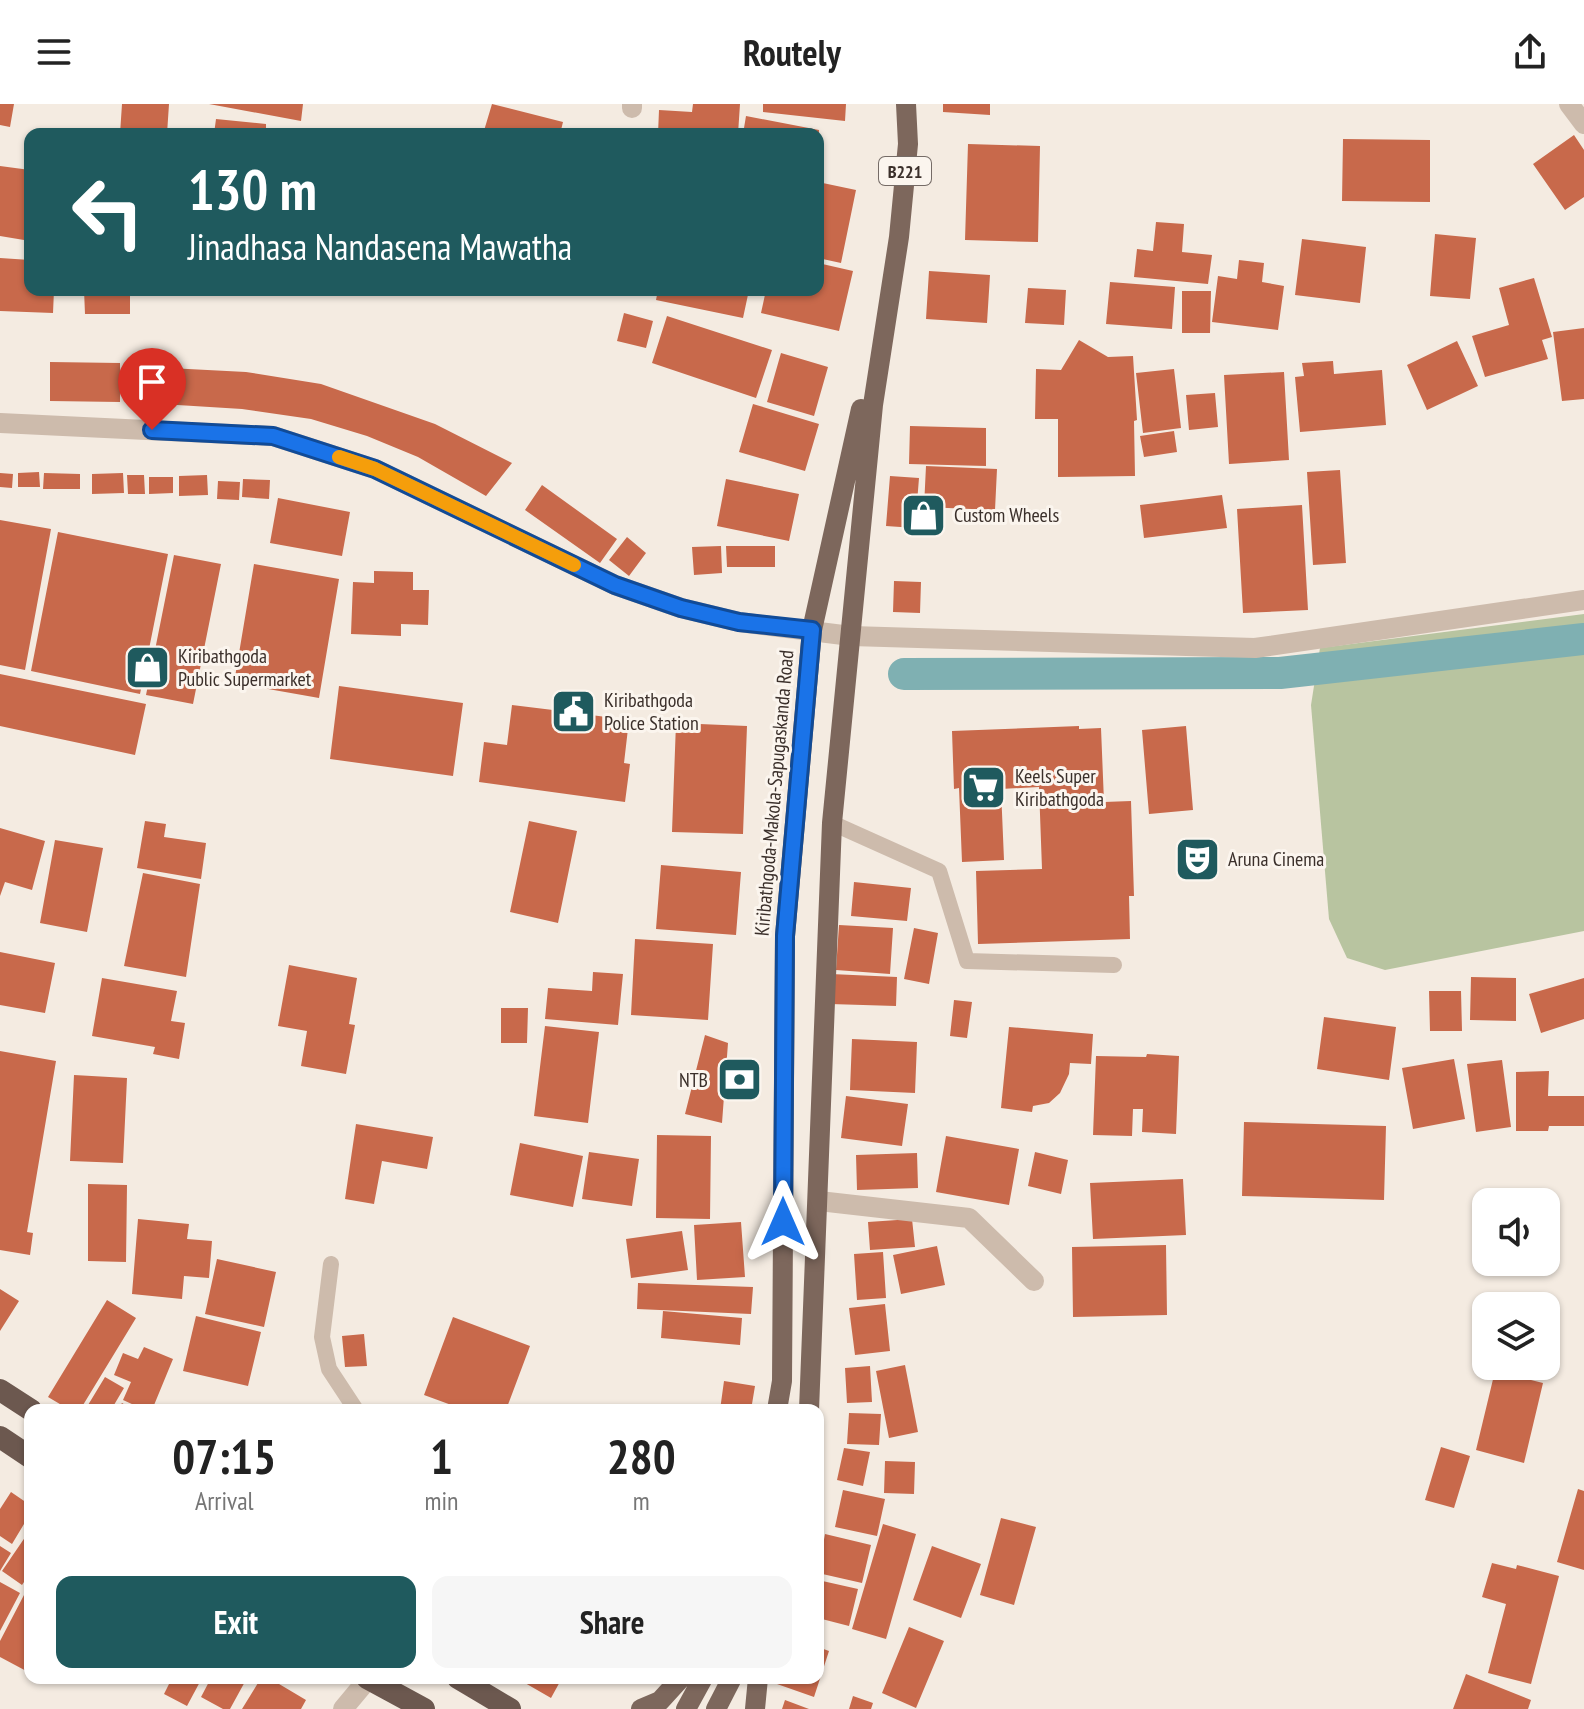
<!DOCTYPE html>
<html lang="en">
<head>
<meta charset="utf-8">
<style>
  body { margin:0; font-family:"PT Sans Narrow",sans-serif; background:#f6f6f6; color:#222; height:100vh; display:flex; flex-direction:column; font-size:30px; white-space:nowrap }
  * { box-sizing:border-box; margin:0 }
  p { font-size:26px; color:#767676 }
  .icon { flex:none; width:44px; height:44px; fill:none; stroke:currentColor; stroke-width:2; stroke-linecap:round; stroke-linejoin:round }
  .map { position:relative; flex:1; overflow:hidden }
  .side { position:absolute; left:24px; top:1300px; width:800px; height:280px; display:flex; flex-direction:column; background:#fff; border-radius:16px; box-shadow:0 2px 6px #0004 }
  .side>* { flex:none }
  .banner { position:absolute; left:24px; top:24px; width:800px; height:168px; border-radius:16px; box-shadow:0 2px 6px #0004; background:#1f5a5e; color:#fff; overflow:hidden }
  .tools { position:absolute; left:1472px; top:1084px; display:grid; gap:16px }
  .tools a { display:grid; place-items:center; width:88px; height:88px; border-radius:16px; background:#fff; box-shadow:0 2px 6px #0004; font-size:40px }
  .pin { position:absolute; display:grid; place-items:center; width:68px; height:68px; color:#fff; margin:-82px -34px; border-radius:50% 50% 50% 0; rotate:-45deg; box-shadow:0 0 8px #0007 }
  .pin .icon { rotate:45deg }
  .me { position:absolute; width:88px; margin:-44px; rotate:0deg; stroke-linejoin:round; filter:drop-shadow(0 0 6px #0008) }
  .turn { display:flex; align-items:center; gap:28px; height:168px; padding:0 32px; font-size:36px }
  .turn .icon { width:104px; height:104px; stroke-width:2.5 }
  .turn b { display:block; font-size:56px; line-height:68px }
  .eta { display:flex; justify-content:space-evenly; align-items:center; height:136px; text-align:center }
  .eta b { font-size:48px; font-weight:700; line-height:56px }
  .primary-button { display:flex; gap:16px; margin-top:auto; padding:16px 32px }
  .primary-button a { flex:1; height:92px; border-radius:16px; background:#1f5a5e; color:#fff; font-size:32px; font-weight:700; line-height:92px; text-align:center }
  .primary-button a+a { background:#f6f6f6; color:#222 }
  header { display:flex; justify-content:space-between; align-items:center; height:104px; padding:0 32px; background:#fff; font-size:36px; font-weight:700 }
  .map>svg:first-child { display:block }
  .green { fill:#b8c4a0 }
  .lines { fill:none; stroke-linecap:round; stroke-linejoin:round }
  .canal { stroke:#7fb0b2; stroke-width:32 }
  .building { fill:#c8694b }
  .service { stroke:#cdbbac; stroke-width:16 }
  .minor { stroke:#cdbbac; stroke-width:20 }
  .tertiary { stroke:#cdbbac; stroke-width:20 }
  .primary { stroke:#7d675c; stroke-width:20 }
  .trunk { stroke:#6c584f; stroke-width:22 }
  .route-casing { stroke:#114b97; stroke-width:20 }
  .route { stroke:#1a73e8; stroke-width:14 }
  .slow { stroke:#f59e0b; stroke-width:14 }
  .labels { text-anchor:middle; dominant-baseline:central; stroke-width:6; stroke-linejoin:round; paint-order:stroke }
  .shield { fill:#fbf5ee; stroke:#756b66; stroke-width:2 }
  .shield-label { font-size:18px; font-weight:bold; fill:#3b302b }
  .poi-label { font-size:20px; fill:#3b302b; stroke:#fbf5ee; text-anchor:start }
  .street-label { font-size:20px; fill:#3b302b; stroke:#fbf5ee }
</style>
</head>
<body>
<header><svg class="icon" aria-label="menu" viewBox="0 0 24 24"><path d="M4 6h16M4 12h16M4 18h16"/></svg>Routely<svg class="icon" aria-label="share" viewBox="0 0 24 24"><path d="M12 15V3M7 8l5-5 5 5M5 13v7h14v-7"/></svg></header>
<div class="map">
<svg width="1584" height="1605" viewBox="0 0 1584 1605">
  <rect width="100%" height="100%" fill="#f4ebe1"/>
  <path class="green" d="M1584 510V827L1385 866 1347 854 1329 815 1311 601 1320 544Z"/>
  <g class="lines">
    <path class="canal" d="M904 570 1280 569 1584 535"/>
  </g>
  <path class="building" d="M0 0H14L10 23 0 21Z
    M122 0H169L167 30H120Z
    M209 0H303L301 17Z
    M492 0 563 18 560 30H483Z
    M693 0H740L738 30H658L659 6 692 8Z
    M763 0H846L845 17 763 8Z
    M943 0H990V11L943 8Z
    M746 12 819 26V30H743Z
    M216 15 266 20V30H214Z
    M1574 31 1584 46V93L1565 106 1533 60Z
    M1343 35 1430 36V98L1342 97Z
    M968 40 1040 42 1038 138 965 136Z
    M0 62 30 66V137L0 132Z
    M818 78 856 86 841 159 818 154Z
    M1156 118 1184 120 1182 148 1212 151 1208 180 1134 173 1137 145 1153 147Z
    M1435 130 1476 134 1470 195 1430 192Z
    M1302 135 1366 143 1360 199 1295 191Z
    M0 154 30 156V186H54L53 209 0 207Z
    M1239 156 1264 159 1262 178 1284 182 1278 226 1212 218 1218 172 1237 175Z
    M818 159 853 167 839 227 761 209 766 186H818Z
    M929 167 990 171 987 219 926 215Z
    M1534 174 1552 233 1542 236 1548 255 1485 273 1472 232 1509 221 1499 184Z
    M1110 178 1175 183 1172 225 1106 220Z
    M1028 184 1066 186 1064 221 1025 219Z
    M84 186H130V210H85Z
    M658 186H749L743 214 656 196Z
    M1182 187H1211L1210 229H1182Z
    M624 209 653 217 646 244 617 237Z
    M667 212 772 246 756 294 652 259Z
    M1584 224V295L1562 297 1553 228Z
    M1079 236 1108 253 1133 252 1137 316 1134 317 1135 372 1058 373V315H1035L1036 265 1061 266Z
    M1457 237 1478 282 1427 306 1407 261Z
    M781 249 828 263 814 312 767 298Z
    M1333 257 1334 270 1382 266 1386 321 1300 328 1295 273 1304 272 1302 259Z
    M50 258 120 259V298L50 297Z
    M130 262 246 268 321 280 435 320 512 359 486 392 418 353 367 332 311 315 242 305 129 298Z
    M1174 265 1181 324 1143 329 1136 269Z
    M1284 268 1289 356 1229 360 1224 271Z
    M1215 289 1218 323 1189 326 1186 291Z
    M753 300 819 320 805 367 739 348Z
    M910 322 986 324V362L909 360Z
    M1174 327 1177 348 1144 353 1140 332Z
    M926 362 997 365 995 406 924 403Z
    M1340 366 1346 459 1313 461 1307 368Z
    M39 368 40 383H18V369Z
    M0 369 13 370 12 384 0 383Z
    M44 369 80 370V385H43Z
    M123 369 124 389 92 390V370Z
    M127 371H144L145 390H128Z
    M207 371 208 391 179 392V372Z
    M890 372 919 374 915 424 886 422Z
    M149 373H173V389L149 390Z
    M243 375 270 376 269 395 242 393Z
    M726 375 799 390 789 437 717 422Z
    M218 377 240 378 239 396 217 395Z
    M542 381 617 435 600 459 525 406Z
    M1222 391 1227 424 1144 434 1140 401Z
    M278 394 350 408 342 452 270 439Z
    M1302 401 1308 506 1243 509 1237 405Z
    M0 416 51 425 25 566 0 561Z
    M58 428 168 450 140 590 31 567Z
    M627 433 646 449 629 472 609 456Z
    M721 442 722 469 694 471 692 443Z
    M726 442H775V463H727Z
    M174 451 221 460 193 600 146 591Z
    M254 460 339 475 319 594 234 579Z
    M374 467 413 468V486H429L428 521 401 520V532L351 530 353 478 374 479Z
    M894 477 921 478 920 509 893 508Z
    M0 570 146 600 135 651 0 622Z
    M339 582 463 599 453 672 330 655Z
    M555 592 593 596 591 611 629 616 624 659 630 660 625 698 479 678 484 638 507 641 512 601 553 606Z
    M676 619 747 622 743 730 672 728Z
    M1079 622V625L1101 624 1104 698 1131 697 1134 792H1129L1130 835 978 840 976 767 1042 765 1039 683 1001 685 1004 756 962 758 959 684 954 685 952 627Z
    M1186 622 1193 706 1149 710 1142 626Z
    M145 717 166 720 164 733 206 739 201 775 137 764Z
    M529 717 577 727 558 819 510 808Z
    M0 724 45 737 32 786 5 778 0 792Z
    M55 736 103 744 87 828 40 819Z
    M661 761 741 768 736 831 656 825Z
    M143 769 200 780 186 873 124 862Z
    M854 778 911 784 907 817 851 812Z
    M839 821 893 824 890 870 836 866Z
    M914 824 938 829 929 880 904 875Z
    M635 835 713 840 708 916 631 911Z
    M0 848 55 859 45 909 0 901Z
    M289 861 357 874 349 920 355 921 346 970 301 962 307 927 278 922Z
    M593 868 623 870 618 921 545 915 548 884 592 887Z
    M831 870 897 873 896 902 830 900Z
    M1471 873 1516 874V917L1470 916Z
    M102 874 177 887 171 917 185 919 179 955 153 950 155 943 92 932Z
    M1584 874V915L1541 929 1529 890Z
    M1429 887H1461L1462 927H1430Z
    M954 896 972 898 967 934 950 932Z
    M501 904H528L527 939H501Z
    M1324 913 1396 923 1389 976 1317 965Z
    M545 922 599 928 588 1019 534 1012Z
    M1009 923 1093 930 1091 960 1070 959 1069 970 1060 989 1049 999 1033 1002 1032 1008 1001 1004Z
    M705 931 728 939 722 1019 685 1010Z
    M852 935 917 938 915 989 850 986Z
    M0 947 56 957 27 1128 33 1129 30 1151 0 1146Z
    M1147 950 1179 952 1176 1030 1142 1028 1143 1005H1133L1132 1032 1093 1031 1096 952 1146 953Z
    M1454 955 1465 1015 1413 1025 1402 964Z
    M1502 956 1511 1023 1476 1028 1467 960Z
    M1549 967 1548 992H1584V1022H1549L1548 1027H1516V968Z
    M74 971 127 974 123 1059 70 1057Z
    M846 992 908 1000 902 1042 841 1034Z
    M1244 1018 1386 1022 1384 1096 1242 1092Z
    M356 1020 433 1033 427 1065 382 1057 374 1100 345 1095Z
    M657 1031 711 1032 710 1115 656 1114Z
    M946 1032 1019 1045 1009 1101 936 1088Z
    M520 1039 583 1052 573 1103 510 1091Z
    M589 1048 639 1055 632 1102 582 1095Z
    M1035 1048 1068 1056 1061 1090 1028 1082Z
    M917 1049 918 1084 857 1086 856 1051Z
    M1183 1075 1186 1131 1093 1135 1090 1079Z
    M88 1080 127 1081 126 1158 88 1157Z
    M138 1115 189 1120 187 1135 212 1137 209 1174 184 1172 182 1195 132 1190Z
    M912 1115 915 1143 870 1146 868 1118Z
    M741 1118 745 1173 697 1176 694 1121Z
    M682 1127 688 1166 631 1174 626 1135Z
    M1166 1141 1167 1211 1073 1213 1072 1143Z
    M937 1142 945 1181 901 1190 893 1151Z
    M883 1148 886 1194 857 1196 854 1150Z
    M217 1155 276 1168 264 1223 205 1210Z
    M638 1179 753 1183 751 1210 637 1205Z
    M0 1185 19 1197 0 1227Z
    M107 1196 136 1214 80 1306H70L48 1293Z
    M885 1200 890 1247 855 1251 849 1204Z
    M663 1207 742 1214 740 1241 661 1234Z
    M196 1212 261 1228 248 1282 183 1267Z
    M453 1213 530 1242 506 1306H465L424 1291Z
    M364 1230 367 1262 345 1263 342 1232Z
    M144 1243 173 1255 152 1306H145L123 1296 131 1278 114 1271 123 1249 138 1255Z
    M905 1261 918 1328 889 1334 876 1267Z
    M870 1262 872 1298 847 1299 845 1264Z
    M1495 1267 1543 1279 1524 1359 1476 1346Z
    M105 1273 124 1284 111 1306H85Z
    M724 1277 755 1282 751 1306H720Z
    M122 1299 134 1306H117Z
    M849 1309 881 1310 879 1341 847 1340Z
    M1441 1343 1470 1352 1454 1404 1425 1396Z
    M844 1344 870 1348 863 1382 837 1376Z
    M885 1357 915 1358 914 1390 884 1389Z
    M1578 1385 1584 1387V1466L1557 1458Z
    M843 1386 885 1395 877 1432 835 1423Z
    M11 1388 30 1401V1410L12 1440 0 1432V1405Z
    M1001 1414 1036 1423 1014 1501 980 1491Z
    M883 1420 916 1430 886 1535 852 1525Z
    M30 1426V1469L22 1481 2 1467Z
    M825 1430 871 1441 862 1479 818 1469Z
    M0 1442 11 1449 0 1467Z
    M932 1442 981 1460 961 1514 913 1496Z
    M1492 1459 1516 1465 1517 1461 1559 1472 1531 1580 1488 1569 1506 1500 1482 1493Z
    M818 1476 858 1485 849 1522 818 1514Z
    M0 1478 20 1489 0 1527Z
    M24 1491 30 1494V1569L0 1553V1537Z
    M909 1523 944 1537 916 1604 882 1589Z
    M818 1543 829 1547 814 1593 777 1580 779 1574H818Z
    M1466 1570 1531 1596 1528 1605H1453Z
    M172 1574H202L187 1602 164 1590Z
    M211 1574H247L230 1605H223L201 1593Z
    M261 1574H269L306 1596 301 1605H242Z
    M528 1574H562L551 1594 525 1579Z
    M853 1592 873 1599 871 1605H849Z
    M785 1596 809 1605H782Z"/>
  <g class="lines">
    <path class="service" d="M832 719 939 767 967 857 1114 861
      M331 1160 322 1233 329 1265 356 1306"/>
    <path class="minor" d="M1569 0 1584 20
      M632 4V0
      M851 532 1255 544 1584 496
      M819 1097 969 1114 1034 1177
      M343 1605 368 1575"/>
    <path class="tertiary" d="M0 319 273 332 375 365 615 481 681 504 739 518 851 532"/>
    <path class="primary" d="M777 1306 782 1277 785 832 812 526 861 305
      M809 1306 832 719 873 301 899 133 908 40 906 0
      M641 1605 660 1597 681 1574
      M686 1605 703 1574
      M716 1605 732 1574
      M755 1605 758 1574"/>
    <path class="trunk" d="M0 1286 31 1306
      M0 1333 30 1353
      M367 1574 424 1605
      M458 1574 510 1605"/>
  </g>
  <g class="lines">
    <defs>
      <path id="route" d="M152 326 273 332 375 365 615 481 681 504 739 518 812 526 785 832 783 1118"/>
    </defs>
    <use href="#route" class="route-casing"/>
    <use href="#route" class="route"/>
    <path class="slow" d="M339 353 375 365 574 461"/>
  </g>
  <defs>
    <symbol id="shop-square" viewBox="-11 -11 22 22"><rect x="-9" y="-9" width="18" height="18" rx="4" fill="#1f5a5e" stroke="#fbf5ee"/><path d="M-5-2.5h2.3a2.7 3.5 0 0 1 5.4 0H5L5.5 6h-11ZM-1.5-2.5h3a1.5 2.3 0 0 0-3 0Z" fill="#fff"/></symbol>
    <symbol id="civic-square" viewBox="-11 -11 22 22"><rect x="-9" y="-9" width="18" height="18" rx="4" fill="#1f5a5e" stroke="#fbf5ee"/><path d="M-.6-6.5H3V-4.5H.6V-3L4-1V1h2V6H-6V1h2V-1L-.6-3ZM-1.2 2.5V6h2.4V2.5Z" fill="#fff"/></symbol>
    <symbol id="supermarket-square" viewBox="-11 -11 22 22"><rect x="-9" y="-9" width="18" height="18" rx="4" fill="#1f5a5e" stroke="#fbf5ee"/><path d="M-6-5.5h2.5l.6 2H6L4.5 2H-2.5L-4.4-4H-6ZM-1.5 3.2a1.3 1.3 0 1 0 .1 0ZM3 3.2a1.3 1.3 0 1 0 .1 0Z" fill="#fff"/></symbol>
    <symbol id="theatre-square" viewBox="-11 -11 22 22"><rect x="-9" y="-9" width="18" height="18" rx="4" fill="#1f5a5e" stroke="#fbf5ee"/><path d="M-5-5.5Q0-4 5-5.5V0Q5 5 0 6Q-5 5-5 0ZM-3.3-2.5H-1v1.5H-3.3ZM1-2.5H3.3v1.5H1ZM-2.8 1Q0 5.5 2.8 1Z" fill="#fff"/></symbol>
    <symbol id="bank-square" viewBox="-11 -11 22 22"><rect x="-9" y="-9" width="18" height="18" rx="4" fill="#1f5a5e" stroke="#fbf5ee"/><path d="M-6-4H6V4H-6ZM0-2.3a2.3 2.3 0 1 0 0 4.6a2.3 2.3 0 1 0 0-4.6Z" fill="#fff"/></symbol>
  </defs>
  <g fill-rule="evenodd">
    <use href="#shop-square" x="898" y="386" width="51" height="51"/>
    <use href="#shop-square" x="122" y="538" width="51" height="51"/>
    <use href="#civic-square" x="548" y="582" width="51" height="51"/>
    <use href="#supermarket-square" x="958" y="658" width="51" height="51"/>
    <use href="#theatre-square" x="1172" y="730" width="51" height="51"/>
    <use href="#bank-square" x="714" y="950" width="51" height="51"/>
  </g>
  <g class="labels">
    <rect class="shield" x="879" y="53" width="52" height="28" rx="6"/>
    <g class="shield-label">
      <text x="905" y="67">B221</text>
    </g>
    <g class="poi-label">
      <text x="954" y="411">Custom Wheels</text>
      <text x="178" y="552">Kiribathgoda<tspan x="178" dy="23">Public Supermarket</tspan></text>
      <text x="604" y="596">Kiribathgoda<tspan x="604" dy="23">Police Station</tspan></text>
      <text x="1015" y="672">Keels Super<tspan x="1015" dy="23">Kiribathgoda</tspan></text>
      <text x="1228" y="755">Aruna Cinema</text>
      <text x="708" y="976" text-anchor="end">NTB</text>
    </g>
    <g class="street-label">
      <text transform="translate(774 689) rotate(-85)">Kiribathgoda-Makola-Sapugaskanda Road</text>
    </g>
  </g>
</svg>
<div class="tools">
<a><svg class="icon" aria-label="sound" viewBox="0 0 24 24"><path d="M4 9h4l5-4v14l-5-4H4zM17 9q2 3 0 6"/></svg></a>
<a><svg class="icon" aria-label="layers" viewBox="0 0 24 24"><path d="M12 4l9 5-9 5-9-5zM3 14l9 5 9-5"/></svg></a>
</div>
<div class="pin" style="left:152px;top:326px;background:#d93025"><svg class="icon" aria-label="arrive" viewBox="0 0 24 24"><path d="M6 21V4h12l-3 4 3 4H6"/></svg></div>
<svg class="me" style="left:783px;top:1118px" viewBox="-20 -20 40 40"><path d="M0-17L14 15 0 8-14 15z" fill="#1a73e8" stroke="#fff" stroke-width="4"/></svg>
<div class="banner">
<div class="turn"><svg class="icon" aria-label="left" viewBox="0 0 24 24"><path d="M17 20v-9H6M10 6l-5 5 5 5"/></svg><div><b>130 m</b>Jinadhasa Nandasena Mawatha</div></div>
</div>
<section class="side">
<div class="eta">
<div><b>07:15</b><p>Arrival</p></div>
<div><b>1</b><p>min</p></div>
<div><b>280</b><p>m</p></div>
</div>
<div class="primary-button"><a>Exit</a><a>Share</a></div>
</section>
</div>
</body>
</html>
